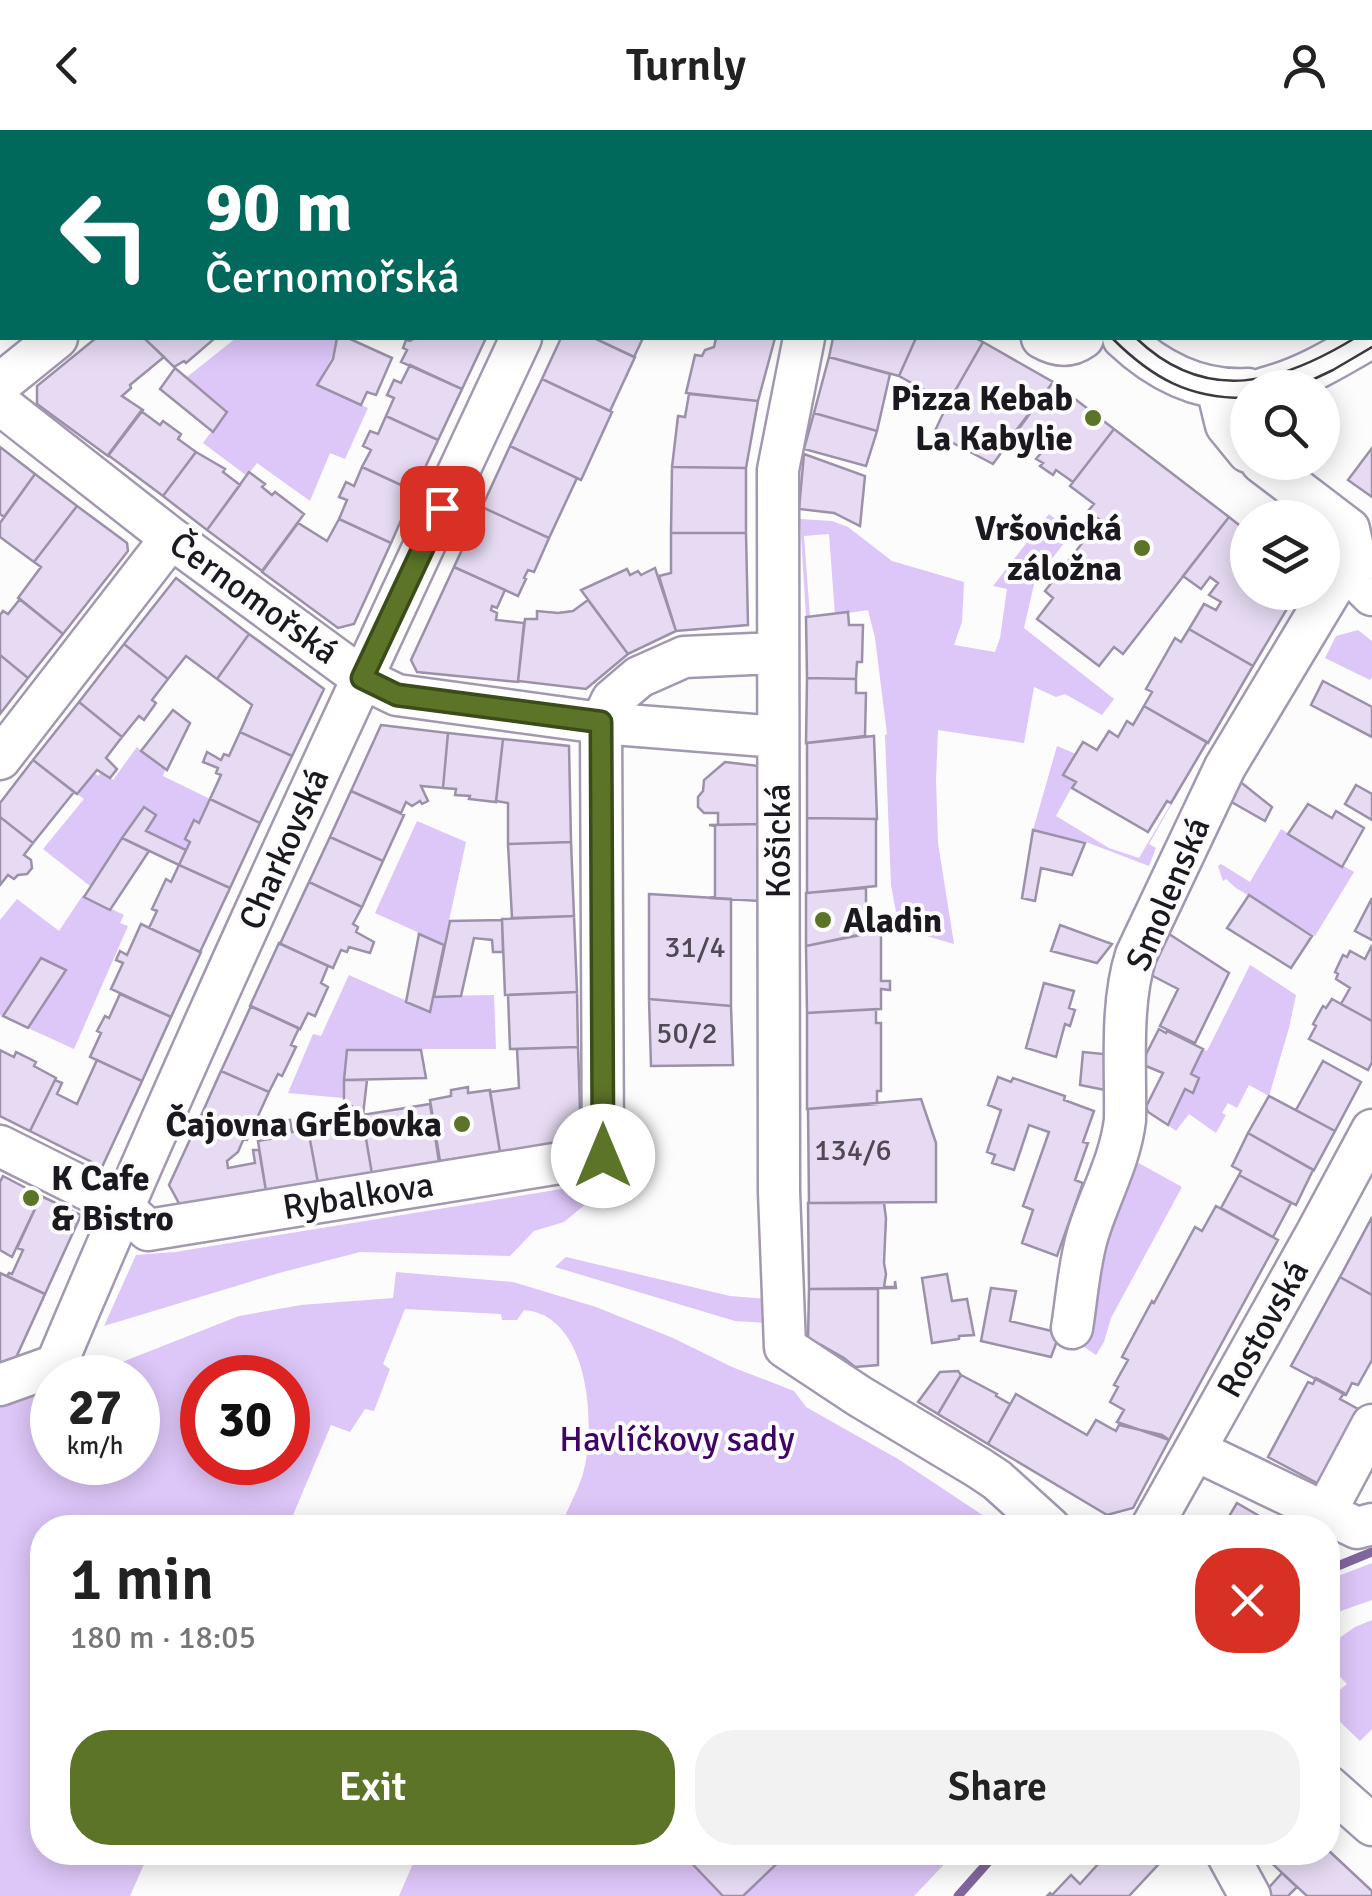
<!DOCTYPE html>
<html lang="en">
<head>
<meta charset="utf-8">
<style>
  body { margin:0; font-family:Signika,sans-serif; background:#f2f2f2; color:#222; height:100vh; display:flex; flex-direction:column; font-size:38px; white-space:nowrap }
  * { box-sizing:border-box; margin:0 }
  p { font-size:32px; color:#767676 }
  .icon { flex:none; width:55px; height:55px; fill:none; stroke:currentColor; stroke-width:2; stroke-linecap:round; stroke-linejoin:round }
  .map { position:relative; flex:1; overflow:hidden }
  .side { position:absolute; left:30px; top:1385px; width:1310px; height:350px; display:flex; flex-direction:column; background:#fff; border-radius:40px; box-shadow:0 5px 25px #0003 }
  .side>* { flex:none }
  .guide { position:absolute; left:0px; top:0px; width:1372px; height:210px; box-shadow:0 5px 25px #0003; background:#00695c; color:#fff; overflow:hidden }
  .fabs { position:absolute; left:1230px; top:240px; display:grid; gap:20px }
  .fabs a { display:grid; place-items:center; width:110px; height:110px; border-radius:50%; background:#fff; box-shadow:0 5px 25px #0003; font-size:50px }
  .speed { position:absolute; left:30px; top:1225px; display:flex; gap:20px; font-size:50px; font-weight:700; text-align:center }
  .speed>* { display:grid; place-content:center; width:130px; height:130px; border-radius:50%; background:#fff; box-shadow:0 5px 25px #0003; line-height:1 }
  .speed small { font-size:25px; font-weight:400 }
  .speed .limit { border:15px solid #d22; background:#fff; color:#111 }
  .pin { position:absolute; display:grid; place-items:center; width:85px; height:85px; color:#fff; margin:-42px; border-radius:20px; box-shadow:0 5px 15px #0006 }
  .me { position:absolute; width:110px; margin:-55px; rotate:0deg; stroke-linejoin:round; filter:drop-shadow(0 0 8px #0008) }
  .turn { display:flex; align-items:center; gap:35px; height:210px; padding:0 40px; font-size:45px }
  .turn .icon { width:130px; height:130px; stroke-width:2.5 }
  .turn b { display:block; font-size:70px; line-height:85px }
  .round { display:grid; place-items:center; flex:none; width:105px; height:105px; border-radius:40px; background:#f2f2f2 }
  .summary { display:flex; align-items:center; justify-content:space-between; height:170px; padding:0 40px }
  h1 { font-size:60px; font-weight:600; line-height:75px }
  .primary-button { display:flex; gap:20px; margin-top:auto; padding:20px 40px }
  .primary-button a { flex:1; height:115px; border-radius:40px; background:#5b7427; color:#fff; font-size:40px; font-weight:600; line-height:115px; text-align:center }
  .primary-button a+a { background:#f2f2f2; color:#222 }
  header { display:flex; justify-content:space-between; align-items:center; height:130px; padding:0 40px; background:#fff; font-size:45px; font-weight:600 }
  .map>svg:first-child { display:block }
  .green { fill:#ddc6f8; fill-rule:evenodd }
  .lines { fill:none; stroke-linecap:round; stroke-linejoin:round }
  .stream { stroke:#82669f; stroke-width:9 }
  .building { fill:#e6dbf3; stroke:#9b91a8; stroke-width:2.5 }
  .minor-casing { stroke:#a298af; stroke-width:45 }
  .minor { stroke:#fff; stroke-width:40 }
  .tram { stroke:#3d3a41; stroke-width:2.5 }
  .route-casing { stroke:#3b4b19; stroke-width:25 }
  .route { stroke:#5b7427; stroke-width:18 }
  .poi-dot { fill:#5b7427; stroke:#fcfcfc; stroke-width:4 }
  .labels { text-anchor:middle; dominant-baseline:central; stroke-width:8; stroke-linejoin:round; paint-order:stroke }
  .number-label { font-size:30px; fill:#4e4955 }
  .poi-label { font-size:35px; font-weight:bold; fill:#1c1820; stroke:#fcfcfc; text-anchor:end }
  .street-label { font-size:35px; fill:#1c1820; stroke:#fcfcfc }
  .park-label { font-size:35px; fill:#3f0564; stroke:#fcfcfc }
</style>
</head>
<body>
<header><svg class="icon" aria-label="back" viewBox="0 0 24 24"><path d="M15 5l-7 7 7 7"/></svg>Turnly<svg class="icon" aria-label="person" viewBox="0 0 24 24"><circle cx="12" cy="8" r="4"/><path d="M4 21q1-7 8-7t8 7"/></svg></header>
<div class="map">
<svg width="1372" height="1766" viewBox="0 0 1372 1766">
  <rect width="100%" height="100%" fill="#fcfcfc"/>
  <path class="green" d="M236 208H337L332 227 317 254 368 278 345 329 330 323 310 371 257 333 247 346 203 313 227 280 187 247Z
    M1049 384 1073 402 1035 450 1024 498 1114 569 1102 585 1065 564 1056 567 1034 557 1024 613 938 600 936 650 938 713 954 814 899 798 891 755 885 605 887 604 875 508 868 480 835 485 829 404 804 406 810 487H806L800 389 832 391 848 397 892 431 964 452 962 492 954 515 995 522 1000 508 1007 459 993 456Z
    M1358 500 1372 511V547L1370 550 1325 528 1336 506Z
    M1207 612 1149 714 1156 718 1149 736 1086 712 1033 700 1057 616 1076 624 1075 651 1056 686 1109 718 1139 728Z
    M137 617 165 640 163 646 210 669 199 693 193 691 186 709 190 712 187 720 145 700 155 684 143 676 90 756 43 719 84 669 77 664 94 643 98 646 102 642 113 650Z
    M417 691 466 712 444 814 375 783Z
    M1281 699 1354 742 1315 806 1236 758 1226 749 1223 751 1218 736 1221 734 1250 752Z
    M83 765 124 785 120 793 128 796 74 919 28 898 65 839 41 828 3 886 0 885V790L17 769 59 801Z
    M1250 835 1296 865 1289 898 1269 966 1249 955 1237 978 1228 973 1222 983 1226 985 1216 1003 1189 984 1176 1001 1168 995 1185 959 1193 962 1199 948 1191 944 1203 919 1207 921Z
    M349 845 429 881 433 866 494 865 496 919H348L343 968 288 963 313 904 321 906Z
    M1135 1031 1182 1057 1111 1188 1104 1212 1096 1225 1077 1212 1094 1117Z
    M586 1055 587 1073 564 1092 534 1101 510 1126 360 1122 279 1143 104 1196 136 1125 175 1122Z
    M566 1127 730 1166 766 1169 767 1193 735 1191 555 1137Z
    M396 1142 513 1152 596 1177 673 1208 732 1237 794 1261 806 1277 898 1329 990 1390 997 1397H560C567 1381 576 1364 582 1347 597 1300 591 1185 524 1180L517 1190H502L501 1184 405 1179 383 1234 390 1239 374 1281 365 1279 350 1302 331 1295 288 1397 42 1398V1722L149 1723 130 1766H0V1277L52 1259V1332H138V1248L84 1247 239 1186 301 1175 393 1168ZM202 1248H288V1332H202Z
    M1372 1433V1470L1338 1482 1328 1492V1453L1333 1448Z
    M1372 1490V1599L1360 1611 1337 1589 1330 1576 1336 1563 1347 1554 1328 1535V1516L1355 1497Z
    M418 1722 683 1723 723 1766H399Z
    M789 1723V1722L955 1723 914 1766H743Z"/>
  <g class="lines">
    <path class="stream" d="M1328 1440 1372 1422
      M958 1766 997 1722"/>
  </g>
  <path class="building" d="M102 0H224L225 2H100Z
    M542 0H641V2H543Z
    M641 0H715V2H641Z
    M1290 0H1372L1370 2H1288Z
    M96 208H144L164 227 130 255 131 258 122 266 143 280 108 326 37 274V256Z
    M144 208H213L214 209 186 233 184 231 174 237Z
    M337 208H348L392 228 376 265 367 262 361 275 317 255 333 229Z
    M415 208H486L462 259 401 232 407 220 403 218 406 210 410 211Z
    M561 208H594L635 227 610 281 542 249Z
    M594 208H643L634 227Z
    M716 208H775L758 271 686 263 695 225 702 226 705 220 714 217Z
    M833 208H916L899 246 829 227Z
    M916 208H975L983 212 948 273 899 246Z
    M983 212 1053 252 993 334 934 303 948 273Z
    M829 227 890 244 877 301 814 283Z
    M410 235 462 259 438 310 386 286 394 268 387 265 394 250 401 253Z
    M175 238 227 282 213 302 160 259Z
    M542 249 612 282 581 350 510 316Z
    M1053 252 1114 299 1073 352 1056 340 1053 345 1040 336 1043 333 1036 329 1041 323 1032 317 1029 320 1011 307Z
    M689 264 758 271 746 338 672 337 678 286 685 287Z
    M141 281 160 295 163 291 181 304 178 309 196 322 163 366 108 325Z
    M814 283 877 301 866 336 804 319Z
    M386 286 438 310 414 361 362 337 371 320 363 316 370 301 378 304Z
    M1114 299 1229 387 1123 524 1114 517 1099 536 1037 489 1053 468 1045 461 1100 390 1088 381 1094 374 1070 356Z
    M510 316 577 348 549 408 482 377Z
    M0 317 35 344 4 387 0 384Z
    M1372 318V367L1348 350Z
    M196 322 225 339 223 342 240 355 207 400 163 366Z
    M804 324 865 346 860 396 834 383 799 379Z
    M362 337 414 361 391 413 339 389 347 370 339 367 346 352 354 356Z
    M672 337 746 338V403H671Z
    M249 342 265 354 262 357 272 365 275 362 304 384 262 441 207 400Z
    M35 344 77 376 34 432 0 407V393Z
    M77 376 127 413 128 421 63 504 18 468 41 437 34 432Z
    M482 377 549 408 534 442 528 440 524 448 526 449 518 466 454 437Z
    M1229 387 1248 402V462H1297L1253 536 1189 499 1204 474 1216 480 1221 472 1209 465 1218 453 1210 447 1201 459 1183 446Z
    M339 389 391 413 354 494 338 498 262 442 298 393 327 411Z
    M671 403H746L748 495 676 501 659 446 671 443Z
    M454 437 505 460 497 478 492 476 491 480 497 483 496 490 524 493 518 552 417 542 411 530Z
    M655 438 676 501 628 524 581 460 627 439 630 445 638 441 641 445Z
    M176 448 249 504 217 549 186 526 168 549 124 514Z
    M20 469 63 504 28 548 0 525V485L3 481 8 484Z
    M588 470 628 524 586 559 518 551 525 489H537V481L558 483 573 481Z
    M848 482 849 495H863L862 532H857L856 549 807 548 806 487Z
    M1189 499 1253 536 1208 613 1144 576 1152 562 1146 559 1175 508 1181 512Z
    M249 504 324 559 292 626 240 602 252 575 217 549Z
    M124 514 168 549 152 570 156 573 144 590 139 586 122 607 79 572Z
    M0 525 28 548 0 584Z
    M807 548 856 549V563H866L865 606 806 613Z
    M1323 551 1372 577V607L1311 575Z
    M79 572 122 607 106 628 117 639 110 648 97 640 77 664 33 630Z
    M1144 576 1207 612 1171 673 1167 671 1148 702 1072 658 1076 652 1063 645 1083 612 1097 620 1109 601 1118 607 1127 591 1133 595Z
    M173 580 190 593 167 640 141 621Z
    M381 595 448 603 443 658 421 656 428 671 422 674 420 671 412 676 406 672 401 683 351 661Z
    M240 602 292 626 260 693 210 669 221 645 216 643 218 638 203 632 207 622 221 630 224 624 229 626Z
    M448 603 503 609 496 672 469 669 470 666 455 665 456 659 443 658Z
    M874 606 877 689 807 688V613Z
    M503 609 569 616 571 712 508 714V673L496 671Z
    M33 630 74 662 33 713 0 687V673Z
    M725 632 759 636V694L718 695V683H704L698 677V667L703 661 704 650Z
    M1233 646 1272 677 1265 691 1221 666Z
    M1356 655 1372 664V690L1345 674Z
    M351 661 404 685 383 731 330 707Z
    M210 669 260 693 230 758 179 735 190 712 185 709 194 690 199 693Z
    M1308 674 1332 688 1336 681 1364 698 1342 737 1288 704Z
    M144 677 156 685 146 701 186 720 179 735 122 708Z
    M0 687 33 713 24 725 31 730 32 738 27 744 18 745 14 749 8 745 0 755Z
    M807 688 876 689V756L807 763Z
    M759 694V771L709 768 715 767V696L709 695Z
    M1033 700 1085 713 1072 745 1041 738 1035 771 1022 768Z
    M330 707 383 731 362 777 309 752Z
    M122 708 149 721 110 780 84 767Z
    M571 712 574 786 512 788 508 714Z
    M179 735 230 758 200 822 149 798 157 781 152 779 166 749 171 752Z
    M309 752 362 777 353 794 358 797 356 802 374 812 370 823 349 817 347 822 341 820 333 838 280 814Z
    M866 758V777H868L866 804 806 816V763Z
    M649 764 731 769V876L649 869Z
    M1249 765 1312 806 1291 838 1227 798Z
    M1372 768V810L1355 801Z
    M574 786 577 862 505 865 502 789Z
    M502 790 503 822H493L492 810 474 808 461 866 434 867 450 791Z
    M141 794 201 822 171 887 111 859 123 833 116 830 120 821 127 825Z
    M1060 795 1112 814 1097 833 1051 821Z
    M881 800V851H890V860L881 859V879L807 883 806 816Z
    M1166 802 1229 843 1195 913 1160 896 1178 859 1147 843Z
    M419 804 444 815 430 882 406 872Z
    M279 813 328 836 321 853 328 857 315 886 308 883 300 899 250 876Z
    M1372 815V891L1341 874 1350 858 1336 849 1338 844 1335 842 1343 825 1347 827 1350 821 1365 829Z
    M41 828 66 840 28 898 3 886Z
    M1044 853 1074 861 1069 878 1075 880 1070 896 1065 894 1056 927 1026 918Z
    M577 862 578 917 510 919 508 865Z
    M120 864 171 887 142 951 90 927 101 903 97 901 105 886 109 888Z
    M649 869 731 876 733 935 651 936Z
    M1332 869 1372 891V932L1368 940 1309 909 1316 896 1313 894 1323 876 1326 878Z
    M251 876 299 898 291 915 296 917 282 946 278 944 269 962 221 941Z
    M876 879V893H881V961H877V974L807 979V883Z
    M1159 899 1166 903 1167 901 1203 919 1191 944 1199 948 1193 963 1185 959 1168 995 1148 982 1146 977 1163 943 1141 934Z
    M578 917 581 1009 500 1022 490 962 519 958 517 919Z
    M0 920 14 927 16 922 36 932 34 936 56 948 30 1001 0 986Z
    M347 920H421L426 948 344 950Z
    M1083 922 1114 925 1110 961 1080 955Z
    M97 930 142 951 102 1037 30 1001 55 950 62 953 57 964 77 974Z
    M1323 931 1361 952 1335 1001 1296 980Z
    M221 941 269 962 247 1010 199 990Z
    M998 947 1011 952 1013 948 1065 966 1064 970 1094 981 1083 1012 1088 1013 1075 1050 1083 1053 1057 1126 1022 1113 1033 1080 1023 1076 1049 1002 1029 995 1014 1040 992 1033 995 1025 987 1022 1001 980 988 975Z
    M344 950H367L363 985 344 970Z
    M468 957V963L490 960 500 1022 440 1031 430 970 451 966V960Z
    M1269 966 1335 1001 1314 1040 1248 1003Z
    M921 969 936 1013V1072L809 1073 808 979Z
    M430 974 439 1032 372 1044 362 985Z
    M199 990 244 1008 238 1022 227 1031 228 1038 255 1033 253 1020H259L266 1061 180 1075 169 1055Z
    M290 990 292 1002 308 999 318 1053 266 1061 258 1011 275 1008 274 1001 283 1000 282 991Z
    M344 990 345 994 363 991 372 1044 318 1053 308 999 327 997V993Z
    M1248 1003 1313 1040 1296 1075 1239 1045 1241 1041 1232 1036Z
    M1239 1045 1291 1073 1273 1107 1221 1078Z
    M3 1046 41 1066 12 1127 0 1120V1052Z
    M41 1066 81 1085 45 1164 7 1146 9 1143 12 1144 23 1120 17 1118Z
    M808 1073H884L886 1088 884 1133 886 1144 884 1157H895V1151L896 1158 809 1159Z
    M1216 1076 1278 1110 1169 1310 1117 1292 1124 1280 1110 1272 1118 1257 1114 1255 1128 1230 1122 1227 1152 1171 1154 1173 1195 1097 1202 1101Z
    M1372 1087V1165L1340 1147Z
    M0 1143 45 1164 14 1232 0 1237Z
    M947 1144 952 1171 967 1169 974 1205 959 1206V1209L932 1213 922 1148Z
    M1340 1147 1372 1165V1230L1358 1255 1352 1253 1346 1265 1291 1236Z
    M991 1158 1016 1161 1010 1191 1060 1203 1051 1227 981 1211Z
    M809 1159H878V1235L855 1237 844 1228 821 1215 808 1210Z
    M958 1241 961 1245 938 1284 918 1272 940 1242Z
    M961 1245 997 1264 996 1266 1010 1274 988 1314 938 1284Z
    M1316 1248 1344 1263 1340 1269 1360 1280 1319 1354 1268 1327 1308 1252 1313 1254Z
    M1016 1264 1087 1305 1096 1290 1116 1301 1119 1295 1162 1305 1169 1310 1133 1378 1107 1385 988 1314Z
    M1237 1373 1280 1398H1222Z
    M1328 1720 1372 1761V1766H1307L1265 1727V1722H1328Z
    M789 1722 743 1766H723L682 1723Z
    M1109 1722H1170L1129 1766H1047L1050 1763 1052 1765 1071 1745 1080 1754Z
    M1282 1743 1297 1757 1288 1766H1265L1263 1764Z"/>
  <g class="lines">
    <defs>
      <path id="minor" d="M270 0 271 2
        M507 0V2
        M947 0 949 2
        M1065 0 1068 2
        M430 2 432 0
        M865 2 866 0
        M1370 24 1372 21
        M804 208 778 340 779 1062 785 1217 859 1266 979 1338 997 1350 1050 1398
        M1042 208C1056 216 1069 218 1083 208
        M1123 208C1158 241 1199 262 1248 259
        M0 254 57 208
        M1217 258 1226 295 1248 322
        M1265 258C1304 248 1338 227 1372 207
        M0 274 171 408 362 548 397 565 601 593 778 607
        M1261 332 1349 399 1354 422 1357 450 1372 465
        M0 629 171 408
        M0 1016 122 1077 148 1100 603 1026 601 593 612 570 639 547 684 527 777 523
        M1072 1198C1077 1167 1079 1133 1088 1104 1100 1065 1120 1031 1125 990 1126 938 1120 875 1136 825L1225 637 1354 422
        M0 1255 56 1235C202 888 362 548 521 208
        M1195 1320 1357 1398 1372 1394
        M1325 1383 1372 1295
        M1151 1398 1316 1104 1372 1000
        M1328 1656 1372 1695
        M1226 1722 1250 1766"/>
    </defs>
    <use href="#minor" class="minor-casing"/>
    <use href="#minor" class="minor"/>
    <path class="tram" d="M936 0 938 2
      M959 0 961 2
      M1370 199 1372 198
      M1112 208C1152 248 1189 269 1248 268
      M1136 208C1207 276 1281 253 1355 208
      M1295 258 1333 240 1372 217"/>
  </g>
  <g class="lines">
    <defs>
      <path id="route" d="M442 378 362 548 397 565 601 592 603 1026"/>
    </defs>
    <use href="#route" class="route-casing"/>
    <use href="#route" class="route"/>
  </g>
  <g class="poi-dot">
    <circle cx="1093" cy="288" r="10"/>
    <circle cx="1142" cy="418" r="10"/>
    <circle cx="823" cy="790" r="10"/>
    <circle cx="462" cy="994" r="10"/>
    <circle cx="31" cy="1068" r="10"/>
  </g>
  <g class="labels">
    <g class="number-label">
      <text x="695" y="817">31/4</text>
      <text x="687" y="903">50/2</text>
      <text x="853" y="1020">134/6</text>
    </g>
    <g class="poi-label">
      <text x="1073" y="268">Pizza Kebab<tspan x="1073" dy="40">La Kabylie</tspan></text>
      <text x="1122" y="398">Vršovická<tspan x="1122" dy="40">záložna</tspan></text>
      <text x="843" y="790" text-anchor="start">Aladin</text>
      <text x="442" y="994">Čajovna GrÉbovka</text>
      <text x="51" y="1048" text-anchor="start">K Cafe<tspan x="51" dy="40">&amp; Bistro</tspan></text>
    </g>
    <g class="street-label">
      <text transform="translate(254 468) rotate(36)">Černomořská</text>
      <text transform="translate(778 711) rotate(-90)">Košická</text>
      <text transform="translate(284 719) rotate(-66)">Charkovská</text>
      <text transform="translate(1168 764) rotate(-67)">Smolenská</text>
      <text transform="translate(358 1066) rotate(-9)">Rybalkova</text>
      <text transform="translate(1263 1199) rotate(-61)">Rostovská</text>
    </g>
    <g class="park-label">
      <text x="677" y="1309">Havlíčkovy sady</text>
    </g>
  </g>
</svg>
<div class="fabs">
<a><svg class="icon" aria-label="search" viewBox="0 0 24 24"><circle cx="10" cy="10" r="6"/><path d="M15 15l6 6"/></svg></a>
<a><svg class="icon" aria-label="layers" viewBox="0 0 24 24"><path d="M12 4l9 5-9 5-9-5zM3 14l9 5 9-5"/></svg></a>
</div>
<div class="speed"><div>27<small>km/h</small></div><div class="limit">30</div></div>
<div class="pin" style="left:442px;top:378px;background:#d93025"><svg class="icon" aria-label="arrive" viewBox="0 0 24 24"><path d="M6 21V4h12l-3 4 3 4H6"/></svg></div>
<svg class="me" style="left:603px;top:1026px" viewBox="-20 -20 40 40"><circle r="19" fill="#fff"/><path d="M0-13L10 11 0 6-10 11z" fill="#5b7427"/></svg>
<div class="guide">
<div class="turn"><svg class="icon" aria-label="left" viewBox="0 0 24 24"><path d="M17 20v-9H6M10 6l-5 5 5 5"/></svg><div><b>90 m</b>Černomořská</div></div>
</div>
<section class="side">
<div class="summary"><div><h1>1 min</h1><p>180 m · 18:05</p></div><a class="round" style="background:#d93025;color:#fff"><svg class="icon" aria-label="close" viewBox="0 0 24 24"><path d="M6 6l12 12M18 6L6 18"/></svg></a></div>
<div class="primary-button"><a>Exit</a><a>Share</a></div>
</section>
</div>
</body>
</html>
